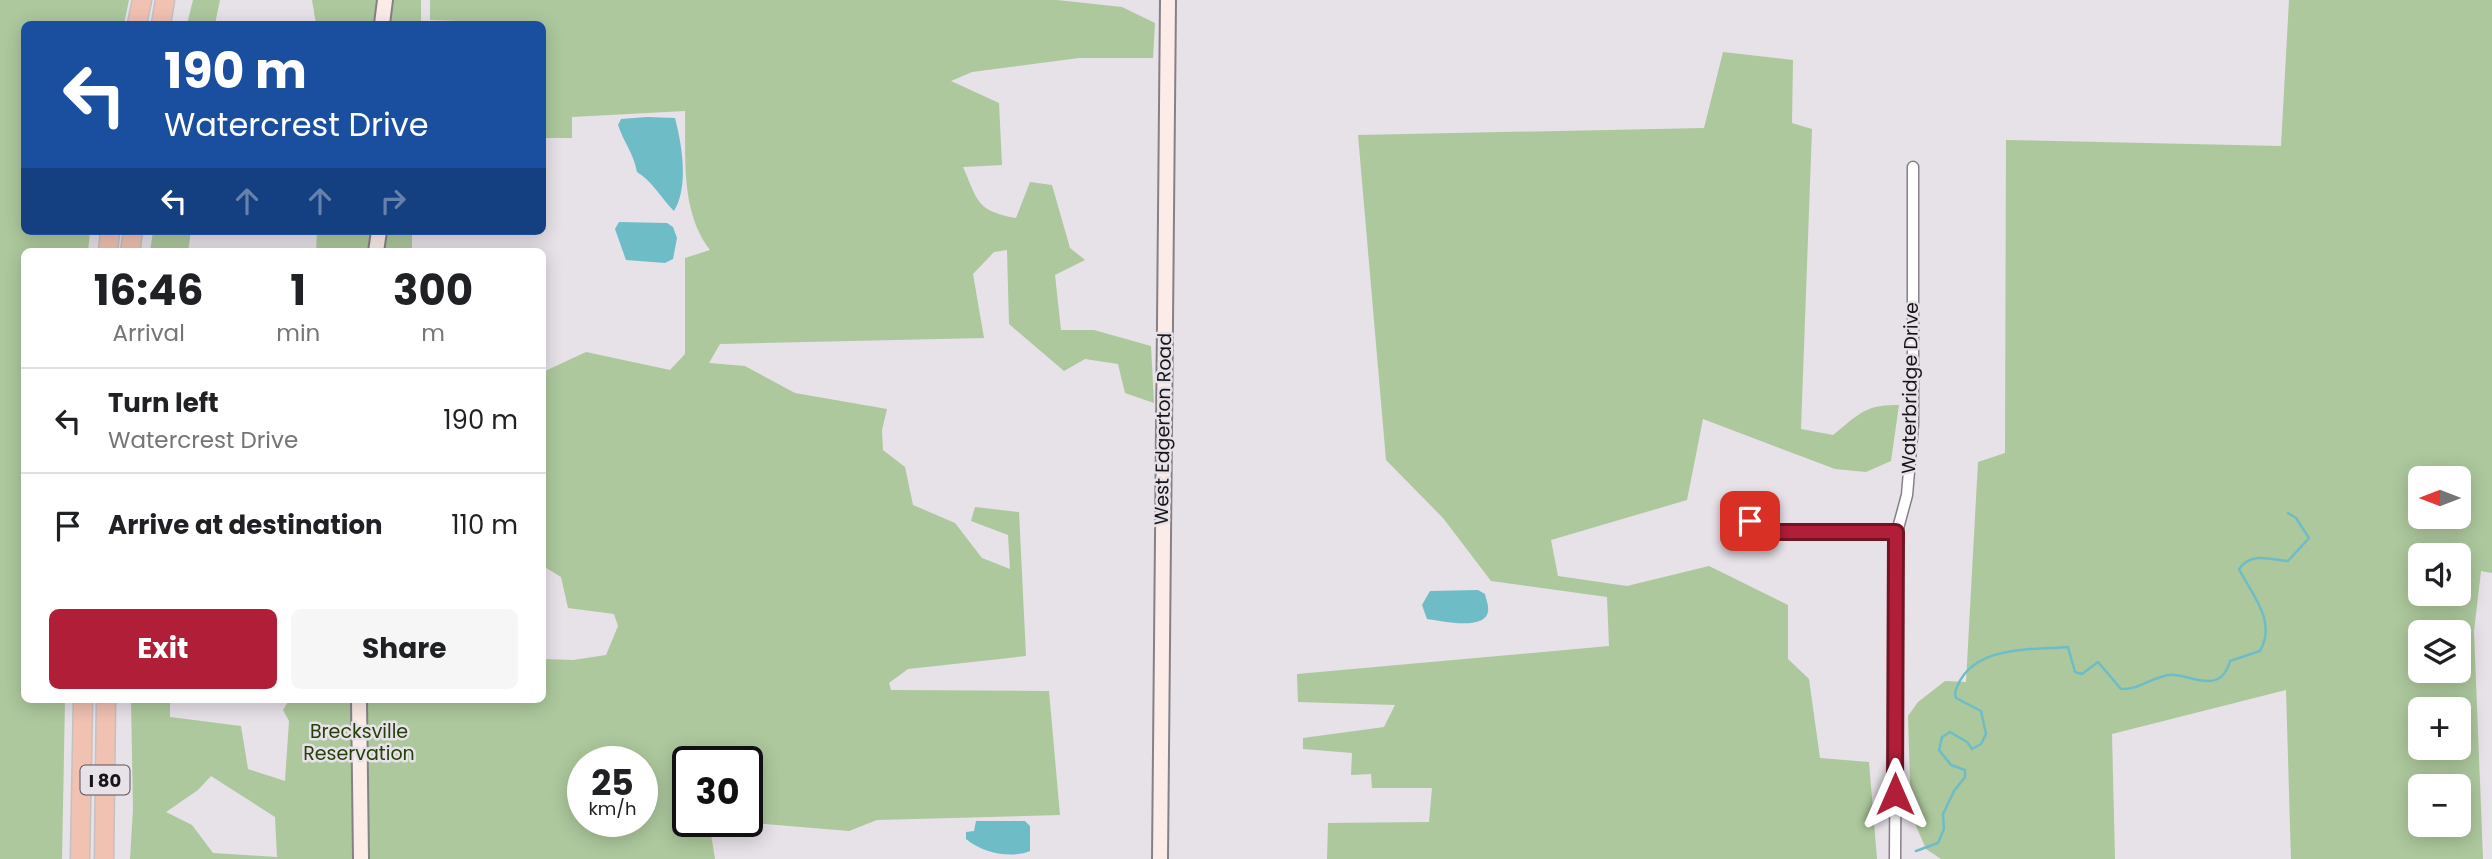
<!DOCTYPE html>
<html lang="en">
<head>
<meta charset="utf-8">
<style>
  body { margin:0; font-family:Poppins,sans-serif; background:#f6f6f6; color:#202124; height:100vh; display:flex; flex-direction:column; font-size:26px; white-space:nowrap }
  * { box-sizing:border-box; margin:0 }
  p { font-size:23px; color:#757577 }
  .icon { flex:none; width:38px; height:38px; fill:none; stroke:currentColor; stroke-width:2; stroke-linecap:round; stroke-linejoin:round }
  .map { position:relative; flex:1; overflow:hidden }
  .side { position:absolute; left:21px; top:248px; width:525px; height:455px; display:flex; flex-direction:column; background:#fff; border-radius:10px; box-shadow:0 4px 18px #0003 }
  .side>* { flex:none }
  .top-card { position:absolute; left:21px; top:21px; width:525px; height:214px; border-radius:10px; box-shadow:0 4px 18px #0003; background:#1a4fa0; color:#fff; overflow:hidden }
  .needle { width:46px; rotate:270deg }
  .controls { position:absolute; left:2408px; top:466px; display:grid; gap:14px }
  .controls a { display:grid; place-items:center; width:63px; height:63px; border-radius:10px; background:#fff; box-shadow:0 4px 18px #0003; font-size:35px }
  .speed { position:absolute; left:567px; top:746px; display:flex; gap:14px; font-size:35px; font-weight:700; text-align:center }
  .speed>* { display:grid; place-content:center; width:91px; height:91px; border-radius:50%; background:#fff; box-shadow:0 4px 18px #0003; line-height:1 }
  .speed small { font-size:18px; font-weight:400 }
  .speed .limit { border:4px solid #111; border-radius:10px; background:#fff; color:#111 }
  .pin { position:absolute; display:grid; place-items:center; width:60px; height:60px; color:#fff; margin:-30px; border-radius:14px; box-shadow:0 4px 10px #0006 }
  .me { position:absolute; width:77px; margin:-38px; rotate:0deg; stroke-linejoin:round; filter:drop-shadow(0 0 5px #0008) }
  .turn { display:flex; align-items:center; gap:24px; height:147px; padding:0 28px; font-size:32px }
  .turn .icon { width:91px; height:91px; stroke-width:2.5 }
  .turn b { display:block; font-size:49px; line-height:60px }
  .lanes { display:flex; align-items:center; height:66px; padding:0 28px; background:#0003; justify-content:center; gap:35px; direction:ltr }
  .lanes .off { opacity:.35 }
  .eta { display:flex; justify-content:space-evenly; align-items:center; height:119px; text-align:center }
  .eta b { font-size:42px; font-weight:700; line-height:49px }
  .action { display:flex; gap:14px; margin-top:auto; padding:14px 28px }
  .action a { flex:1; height:80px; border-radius:10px; background:#b11e38; color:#fff; font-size:28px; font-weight:700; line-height:80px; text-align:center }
  .action a+a { background:#f6f6f6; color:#202124 }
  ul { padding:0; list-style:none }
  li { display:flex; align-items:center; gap:21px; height:105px; padding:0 28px; border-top:2px solid #e0e0e0 }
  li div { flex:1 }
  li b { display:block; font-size:26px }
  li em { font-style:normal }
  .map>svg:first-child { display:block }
  .green { fill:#adc89d; fill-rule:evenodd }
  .water { fill:#6ebdc6 }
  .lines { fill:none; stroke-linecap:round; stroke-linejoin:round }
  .stream { stroke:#6ebdc6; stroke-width:2.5 }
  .street-casing { stroke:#868187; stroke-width:13 }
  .secondary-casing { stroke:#868187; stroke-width:18 }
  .highway-casing { stroke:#c2c2c2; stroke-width:21 }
  .street { stroke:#fff; stroke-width:10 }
  .secondary { stroke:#fbece8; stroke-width:14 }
  .highway { stroke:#f1c1b1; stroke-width:18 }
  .route-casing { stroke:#731424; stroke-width:18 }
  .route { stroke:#b11e38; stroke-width:12 }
  .labels { text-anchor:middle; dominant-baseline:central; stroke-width:5; stroke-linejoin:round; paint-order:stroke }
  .shield { fill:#e7e1e8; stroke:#555255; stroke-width:2 }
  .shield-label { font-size:18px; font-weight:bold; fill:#161416 }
  .street-label { font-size:19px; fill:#161416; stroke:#e7e1e8 }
  .park-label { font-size:19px; fill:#234009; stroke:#e7e1e8 }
</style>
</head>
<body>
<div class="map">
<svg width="2492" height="859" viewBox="0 0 2492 859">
  <rect width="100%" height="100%" fill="#e7e1e8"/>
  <path class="green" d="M0 0H129L124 24H24V231H90L88 252H24V700H65L62 859H0Z
    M193 0H220L215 24H187Z
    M312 0H421V24H316Z
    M430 0H1057L1122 7 1155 23 1153 58H1079L972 72 951 81 999 103 1002 165 963 167C978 201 976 211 1016 218L1030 182 1052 185 1070 248 1085 260 1055 275 1061 330H1094L1151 346 1154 403 1125 393 1118 364 1085 359 1064 371 1009 324 1007 250 994 252 973 274 984 338 720 344 709 363 745 366 795 393 887 409 882 430 883 450 905 467 913 505 955 523 982 558 1010 569 1008 535 971 521 975 507 1019 512 1026 656 908 669 889 683 891 690 1049 691 1060 815 877 820 849 831 728 821H747V761H688V821H709L715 859H130L133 809 131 700H170V717L241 726 248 769 285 781 289 721 283 710 289 700H542L543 659 573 660 606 655 618 626 614 614 568 608 561 577 543 566V372L586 352 670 370 685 354V258L710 250C680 211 686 157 685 111L572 117V138H543L542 24 430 20ZM583 761H642V821H583ZM211 776 275 817 277 857 213 853 192 825 166 812 198 790Z
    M2289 0H2492V573L2481 571 2474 631 2483 859H2291L2286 690 2112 734 2115 859H1941L1926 849 1911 814 1908 716 1918 702 1945 681 1966 682 1978 462 2005 453 2006 140 2281 146ZM2420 478H2459V516H2420ZM2420 555H2459V593H2420ZM2420 632H2459V670H2420ZM2420 709H2459V747H2420ZM2420 786H2459V824H2420Z
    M1723 52 1793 60 1792 123 1812 129 1801 429 1833 435C1858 415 1865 404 1899 405L1891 461 1866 472 1835 469 1703 419 1687 500 1551 540 1558 576 1627 586 1709 566 1788 605V659L1809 679 1820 758 1869 762 1877 859H1327L1328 823 1429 822 1432 788H1372L1371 774 1351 775 1352 753 1303 749V738L1384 727 1395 705 1298 702 1297 674 1609 646 1607 597 1491 581 1443 518 1386 460 1358 135 1704 128Z
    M153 231H191L188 252H150Z
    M317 231H412V252H316Z"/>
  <path class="water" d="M647 117 675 118C682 145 689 186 674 211 661 198 652 181 637 172 633 152 624 143 618 125L621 119Z
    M619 222 667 223 673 227 677 238 673 259 665 263 626 260 615 229Z
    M1478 590 1485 594C1486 599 1489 606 1488 611 1486 631 1441 621 1427 619L1422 605 1430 591Z
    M976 821H1025L1030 826V851C1010 859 983 853 966 839V832L974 831Z"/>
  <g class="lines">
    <path class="stream" d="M1916 851 1938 843 1944 829 1943 814 1954 791 1965 777V770L1951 765 1939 750 1942 737 1950 732 1967 742 1972 749 1981 744 1986 734 1981 711 1956 698 1955 693C1968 645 2028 650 2068 647L2075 672 2082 674 2098 662 2121 689C2139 690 2152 677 2169 675 2187 672 2220 698 2230 661L2260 651C2277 621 2252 595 2239 569 2252 551 2271 560 2288 561L2309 538 2296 518 2288 513"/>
    <defs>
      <path id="street" d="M1750 521 1768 532H1897
        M1895 859 1897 532 1907 495 1913 424V167"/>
      <path id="secondary" d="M382 24 385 0
        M376 252 379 231
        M359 700 361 859
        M1160 859 1168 0"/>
      <path id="highway" d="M137 24 142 0
        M161 24 165 0
        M108 252 110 231
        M130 252 133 231
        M80 859 83 700
        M104 859 106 700"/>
    </defs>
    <use href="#street" class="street-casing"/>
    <use href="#secondary" class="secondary-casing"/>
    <use href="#highway" class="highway-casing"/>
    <use href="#street" class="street"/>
    <use href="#secondary" class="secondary"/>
    <use href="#highway" class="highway"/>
  </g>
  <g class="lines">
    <defs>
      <path id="route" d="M1750 521 1768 532H1896L1895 794"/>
    </defs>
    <use href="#route" class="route-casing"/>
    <use href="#route" class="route"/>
  </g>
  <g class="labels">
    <rect class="shield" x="80.5" y="765.5" width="49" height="29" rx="5"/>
    <g class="shield-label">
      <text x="105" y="780">I 80</text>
    </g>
    <g class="street-label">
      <text transform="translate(1910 388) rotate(-89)">Waterbridge Drive</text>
      <text transform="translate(1163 429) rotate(-89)">West Edgerton Road</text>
    </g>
    <g class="park-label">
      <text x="359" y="731">Brecksville<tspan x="359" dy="22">Reservation</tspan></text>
    </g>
  </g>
</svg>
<div class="controls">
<a><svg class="needle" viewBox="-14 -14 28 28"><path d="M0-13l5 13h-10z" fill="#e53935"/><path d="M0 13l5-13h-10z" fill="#757577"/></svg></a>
<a><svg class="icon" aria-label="sound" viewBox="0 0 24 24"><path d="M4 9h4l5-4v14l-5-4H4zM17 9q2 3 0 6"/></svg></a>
<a><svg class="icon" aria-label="layers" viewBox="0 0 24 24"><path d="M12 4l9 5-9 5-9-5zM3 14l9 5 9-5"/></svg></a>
<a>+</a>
<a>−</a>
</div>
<div class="speed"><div>25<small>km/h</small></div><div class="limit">30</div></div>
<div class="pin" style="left:1750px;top:521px;background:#d93025"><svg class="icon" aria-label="arrive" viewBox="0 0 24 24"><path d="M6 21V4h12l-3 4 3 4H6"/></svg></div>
<svg class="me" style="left:1895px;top:794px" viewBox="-20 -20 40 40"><path d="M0-17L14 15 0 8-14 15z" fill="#b11e38" stroke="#fff" stroke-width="4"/></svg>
<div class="top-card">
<div class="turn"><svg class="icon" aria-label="left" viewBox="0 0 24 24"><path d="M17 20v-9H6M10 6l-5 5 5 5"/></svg><div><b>190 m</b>Watercrest Drive</div></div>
<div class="lanes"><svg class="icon" aria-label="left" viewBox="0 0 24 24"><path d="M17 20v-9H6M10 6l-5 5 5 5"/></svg><svg class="icon off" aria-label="ahead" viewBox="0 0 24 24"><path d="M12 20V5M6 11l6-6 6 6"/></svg><svg class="icon off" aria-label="ahead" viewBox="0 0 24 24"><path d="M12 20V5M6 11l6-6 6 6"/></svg><svg class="icon off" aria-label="right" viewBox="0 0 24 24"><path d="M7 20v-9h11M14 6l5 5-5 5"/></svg></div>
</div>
<section class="side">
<div class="eta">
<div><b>16:46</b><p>Arrival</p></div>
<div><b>1</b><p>min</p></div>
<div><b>300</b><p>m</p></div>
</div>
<ul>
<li><svg class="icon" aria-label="left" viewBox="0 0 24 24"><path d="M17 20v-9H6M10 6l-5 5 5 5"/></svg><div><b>Turn left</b><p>Watercrest Drive</p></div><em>190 m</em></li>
<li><svg class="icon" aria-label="arrive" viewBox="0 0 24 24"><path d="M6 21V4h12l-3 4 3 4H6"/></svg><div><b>Arrive at destination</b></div><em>110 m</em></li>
</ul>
<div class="action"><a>Exit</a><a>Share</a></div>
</section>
</div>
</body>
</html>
